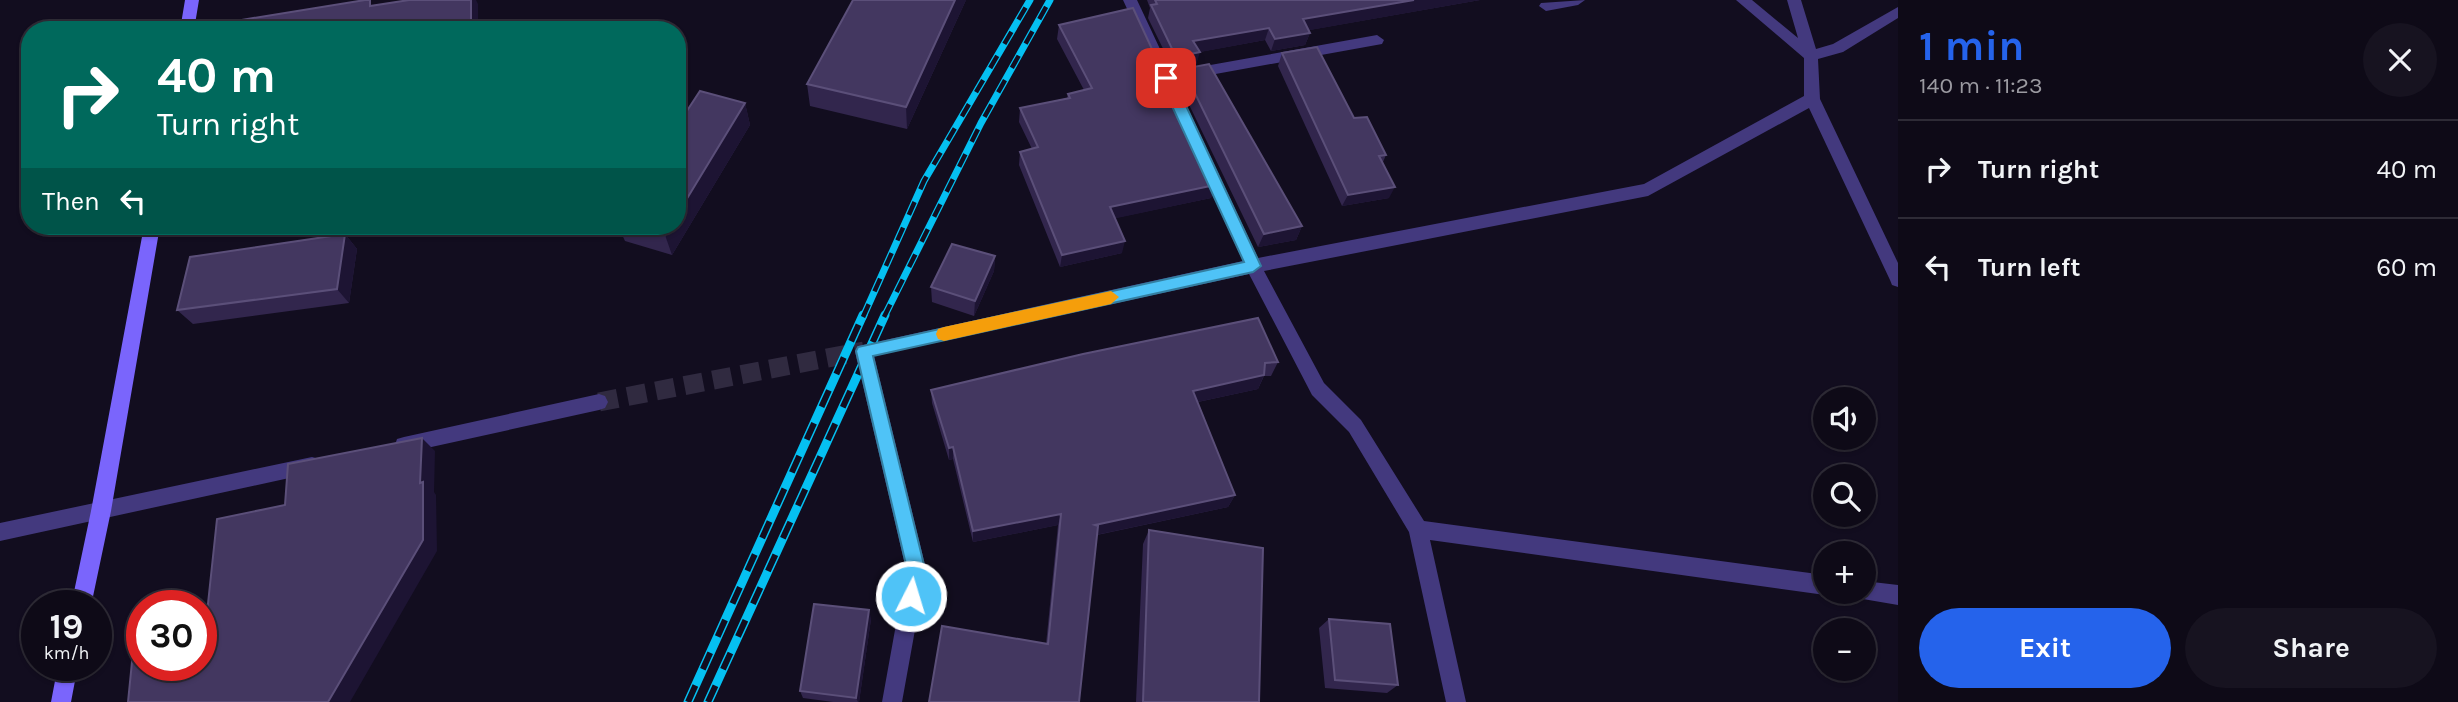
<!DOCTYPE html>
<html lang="en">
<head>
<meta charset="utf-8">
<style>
  body { margin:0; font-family:Karla,sans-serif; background:#171320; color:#f1f3f6; height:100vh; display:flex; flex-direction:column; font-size:26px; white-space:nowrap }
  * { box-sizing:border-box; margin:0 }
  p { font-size:23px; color:#9b9aa1 }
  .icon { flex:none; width:38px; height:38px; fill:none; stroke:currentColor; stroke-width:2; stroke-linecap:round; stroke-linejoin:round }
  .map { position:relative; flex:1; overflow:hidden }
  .panel { display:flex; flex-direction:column; background:#0e0a17; width:560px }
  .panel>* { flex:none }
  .banner { position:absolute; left:21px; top:21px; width:665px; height:214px; border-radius:28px; box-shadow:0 2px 5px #0004,0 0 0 2px #2e2b36; background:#00695c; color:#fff; overflow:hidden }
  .controls { position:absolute; left:1813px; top:387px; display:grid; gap:14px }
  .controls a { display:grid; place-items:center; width:63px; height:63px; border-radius:50%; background:#0e0a17; box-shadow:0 2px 5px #0004,0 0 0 2px #2e2b36; font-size:35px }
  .speed { position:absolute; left:21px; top:590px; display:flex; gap:14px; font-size:35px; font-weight:700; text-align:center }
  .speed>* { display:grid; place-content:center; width:91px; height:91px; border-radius:50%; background:#0e0a17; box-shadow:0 2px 5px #0004,0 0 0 2px #2e2b36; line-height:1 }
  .speed small { font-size:18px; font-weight:400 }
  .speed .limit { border:10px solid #d22; background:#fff; color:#111 }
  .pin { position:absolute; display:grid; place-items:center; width:60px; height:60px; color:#fff; margin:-30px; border-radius:14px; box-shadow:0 4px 10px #0006 }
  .me { position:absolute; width:77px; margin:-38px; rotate:5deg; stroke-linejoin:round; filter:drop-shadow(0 0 5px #0008) }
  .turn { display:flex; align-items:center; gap:24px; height:147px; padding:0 21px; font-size:32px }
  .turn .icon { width:91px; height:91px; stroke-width:2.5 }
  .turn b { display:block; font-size:49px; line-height:60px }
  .then { display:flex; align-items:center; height:66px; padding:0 21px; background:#0003; gap:14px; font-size:26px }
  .round { display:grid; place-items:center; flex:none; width:74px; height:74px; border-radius:37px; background:#171320 }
  .overview { display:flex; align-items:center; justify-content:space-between; height:119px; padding:0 21px }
  h1 { font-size:42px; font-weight:700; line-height:52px; color:#2563eb }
  .primary-button { display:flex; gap:14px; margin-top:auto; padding:14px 21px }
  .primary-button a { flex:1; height:80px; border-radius:42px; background:#2563eb; color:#fff; font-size:28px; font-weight:700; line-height:80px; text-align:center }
  .primary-button a+a { background:#171320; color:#f1f3f6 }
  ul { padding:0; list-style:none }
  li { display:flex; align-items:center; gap:21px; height:98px; padding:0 21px; border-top:2px solid #2e2b36 }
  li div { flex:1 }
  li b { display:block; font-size:26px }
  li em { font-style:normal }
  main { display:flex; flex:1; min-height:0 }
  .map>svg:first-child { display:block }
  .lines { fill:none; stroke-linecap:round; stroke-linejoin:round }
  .street-tunnel { stroke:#302a40; stroke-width:19; stroke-dasharray:19 10; stroke-linecap:butt }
  .street { fill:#43397e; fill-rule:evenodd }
  .secondary { fill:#7a65fc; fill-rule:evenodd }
  .rail-far1-casing { stroke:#05c0f2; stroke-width:7 }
  .rail-casing { stroke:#05c0f2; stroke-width:9 }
  .rail-far1 { stroke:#120d1f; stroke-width:4.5; stroke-dasharray:14; stroke-linecap:butt }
  .rail { stroke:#120d1f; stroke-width:6; stroke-dasharray:18; stroke-linecap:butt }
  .wall { fill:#32264d }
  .shaded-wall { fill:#1d1433 }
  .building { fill:#433760; stroke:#5b4f79; stroke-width:2 }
  .route { fill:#4fc3f7; stroke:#337fa1; stroke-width:2 }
  .slow { fill:#f59e0b }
</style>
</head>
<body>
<main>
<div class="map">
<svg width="1898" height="702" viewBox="0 0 1898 702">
  <rect width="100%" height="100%" fill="#120d1f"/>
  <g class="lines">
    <path class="street-tunnel" d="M599 402 864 351"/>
    <path class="street" d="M1123 0H1137L1258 258 1644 184 1804 96V58L1736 0H1752L1798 38 1787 0H1801L1816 49 1833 44 1898 7V18L1843 52 1818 59 1820 99 1898 263V287L1892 285 1890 280 1809 108 1648 196 1264 271 1324 383 1361 420 1424 521 1825 575V592H1832L1825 595 1430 540 1466 702H1446L1409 532 1349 432 1312 395 1249 274 874 356 926 569 902 702H882L906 569 855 351 858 346 1243 261Z
      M1585 0 1578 5 1546 11 1539 6 1541 3Z
      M1377 35 1384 40 1382 44 1188 79 1181 74 1188 69Z
      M599 394 605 396 608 402 605 408 599 410 404 453 397 451 395 445 397 439 404 437Z
      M312 457 319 459 321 465 319 471 312 473 0 541V523Z
      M1864 581 1898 585V605L1857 598 1854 592H1864Z"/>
    <path class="secondary" d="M185 0H199L194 30H180Z
      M144 226H160L111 511 91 606H71L91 511Z
      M58 665H78L71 702H51Z"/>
    <defs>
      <path id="rail-far1" d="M863 317 924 181 1030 0
        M884 317 981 123 1050 0"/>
      <path id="rail" d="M688 702 863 315
        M708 702 885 315"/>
    </defs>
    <use href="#rail-far1" class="rail-far1-casing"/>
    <use href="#rail" class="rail-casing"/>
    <use href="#rail-far1" class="rail-far1"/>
    <use href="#rail" class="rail"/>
  </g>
  <path class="wall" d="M966 0 907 129 810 106 807 84Z
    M1147 0H1480L1309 30 1310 33 1305 45 1271 51 1265 40 1199 52 1196 65 1173 69 1148 18 1150 8Z
    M1059 25 1215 185 1211 198 1115 218 1122 253 1060 267 1019 165 1020 152 1032 149 1019 122 1020 108 1067 98 1068 94 1084 90 1057 39Z
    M1282 53 1354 118 1386 155 1383 162 1389 198 1342 206 1278 66Z
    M1183 69 1302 226 1296 240 1258 247 1179 84Z
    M745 103 750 125 672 255 625 241 618 226H677Z
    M572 226H610L611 237Z
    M345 234 357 249 349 303 193 324 177 310Z
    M995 256 994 271 974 316 932 302 931 287Z
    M1083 354 1278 362 1271 376H1264L1258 389 1198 402 1235 495 1228 507 1097 535 1079 702 1046 644 1058 525 973 542 953 459 949 460 932 403 931 390Z
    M1149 530 1259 702H1136L1143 544Z
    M871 619 859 702H833L803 698 800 691Z
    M1329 619 1398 685 1387 693 1325 688 1319 628Z"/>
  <path class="shaded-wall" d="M471 0H476L478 4V30H464Z
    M955 0H966L907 129 906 107Z
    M1414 0H1480L1299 32 1303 19Z
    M1269 28 1265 40 1190 54 1193 41Z
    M1310 33 1305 45 1271 51 1275 39Z
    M1200 52 1196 65 1173 69 1176 57Z
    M745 103 750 125 672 255 665 235 671 226H677V215Z
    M1215 185 1211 198 1108 220 1110 207Z
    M1395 187 1389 198 1342 206 1348 195Z
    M607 226H610L611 237 608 229Z
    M1302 226 1296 240 1258 247 1264 234Z
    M345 234 357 249 349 303 337 289Z
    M1125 241 1122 253 1060 267 1062 255Z
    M995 256 994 271 974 316 975 301Z
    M1264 375 1258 389 1188 404 1193 391Z
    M422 438 435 451 434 492 436 495 437 551 350 702H328L420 483Z
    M953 447V459L949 460V448Z
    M1235 495 1228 507 1091 536 1095 525Z
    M1061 514 1058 525 973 542V531Z
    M869 610 871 619 859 702H858L856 698Z"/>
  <path class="building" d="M365 0H370V6L409 0H471V29L464 30H234L235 21Z
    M853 0H955L906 107 807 84Z
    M1155 0H1414L1303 19 1310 33 1275 39 1269 28 1193 41 1200 52 1176 57 1151 5 1157 4Z
    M1133 8 1215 185 1110 207 1125 241 1062 255 1020 152 1038 147 1020 108 1070 98 1068 94 1092 88 1059 25Z
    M1317 47 1354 118 1367 117 1386 155 1379 156 1395 187 1348 195 1282 53Z
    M1209 64 1302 226 1264 234 1183 69Z
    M700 91 745 103 677 215V126Z
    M596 226H607L608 229Z
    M632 226H671L665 235Z
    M345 234 337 289 177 310 190 257Z
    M952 244 995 256 975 301 931 287Z
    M1258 318 1278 362 1265 363 1264 375 1193 391 1235 495 1095 525 1098 526 1079 702H929L942 626 1048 644 1061 514 973 531 953 447 949 448 931 390 1083 354Z
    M422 438 420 483 423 482V540L328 702H128L135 632 142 630V665H201V614L207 613 217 519 285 505 288 464Z
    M1149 530 1263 548 1259 702H1143Z
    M814 604 869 610 856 698 800 691Z
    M1329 619 1390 624 1398 685 1335 680Z"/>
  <path class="route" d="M1166 74 1173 78 1261 266 1253 272 873 356 925 569 917 602 911 605 904 602 902 596 907 569 856 351 858 347 1244 262 1159 78Z"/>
  <path class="slow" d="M1111 291 1119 297 1111 304 944 341 938 339 936 334 938 329 944 327Z"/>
</svg>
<div class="controls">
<a><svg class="icon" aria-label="sound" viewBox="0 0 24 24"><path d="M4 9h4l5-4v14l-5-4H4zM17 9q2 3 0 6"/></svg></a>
<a><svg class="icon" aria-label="search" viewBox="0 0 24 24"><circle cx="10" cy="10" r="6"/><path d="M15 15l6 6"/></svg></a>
<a>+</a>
<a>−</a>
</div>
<div class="speed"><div>19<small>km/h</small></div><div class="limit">30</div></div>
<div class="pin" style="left:1166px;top:78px;background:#d93025"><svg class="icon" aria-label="arrive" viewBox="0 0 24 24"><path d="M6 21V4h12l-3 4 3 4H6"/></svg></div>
<svg class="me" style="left:911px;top:596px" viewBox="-20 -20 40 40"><circle r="17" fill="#4fc3f7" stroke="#fff" stroke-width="3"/><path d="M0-11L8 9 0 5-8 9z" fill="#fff"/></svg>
<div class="banner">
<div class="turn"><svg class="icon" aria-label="right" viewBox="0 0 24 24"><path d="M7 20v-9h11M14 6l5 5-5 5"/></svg><div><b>40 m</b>Turn right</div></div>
<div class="then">Then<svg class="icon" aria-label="left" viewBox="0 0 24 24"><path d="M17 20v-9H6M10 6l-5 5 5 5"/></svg></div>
</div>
</div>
<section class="panel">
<div class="overview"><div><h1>1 min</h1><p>140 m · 11:23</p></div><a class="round"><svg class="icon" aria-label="close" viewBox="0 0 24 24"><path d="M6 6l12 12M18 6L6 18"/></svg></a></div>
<ul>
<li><svg class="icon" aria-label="right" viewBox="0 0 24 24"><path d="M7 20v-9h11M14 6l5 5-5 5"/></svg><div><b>Turn right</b></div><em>40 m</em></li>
<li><svg class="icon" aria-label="left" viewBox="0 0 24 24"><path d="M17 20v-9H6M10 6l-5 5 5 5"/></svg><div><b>Turn left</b></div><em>60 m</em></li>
</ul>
<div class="primary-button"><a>Exit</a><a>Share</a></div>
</section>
</main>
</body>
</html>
